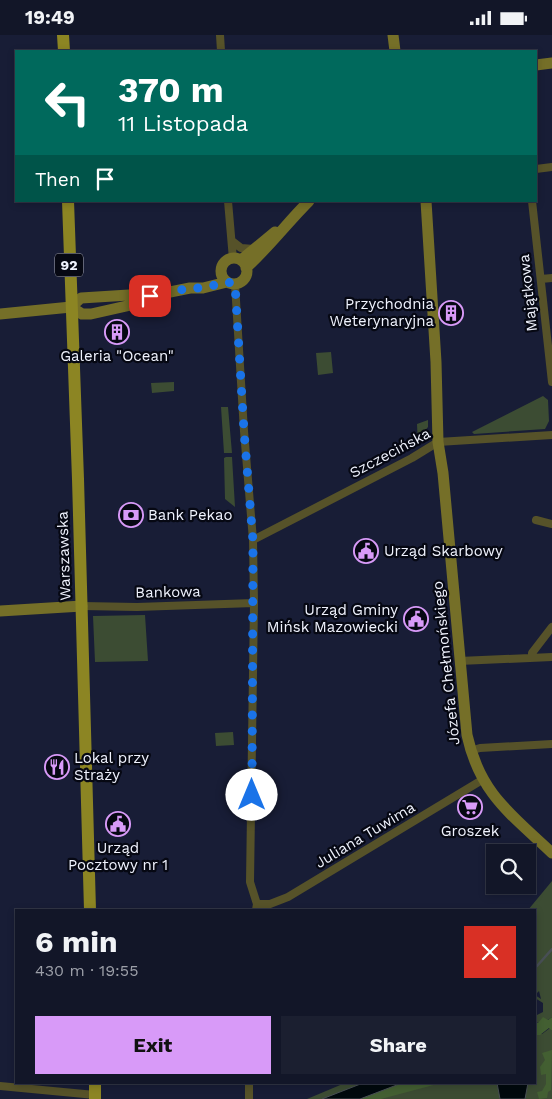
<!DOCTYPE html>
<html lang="en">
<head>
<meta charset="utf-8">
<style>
  body { margin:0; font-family:"Work Sans",sans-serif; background:#1b1f30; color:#f1f3f6; height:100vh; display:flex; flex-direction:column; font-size:19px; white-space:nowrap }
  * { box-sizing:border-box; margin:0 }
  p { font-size:16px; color:#9c9fa8 }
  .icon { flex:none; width:28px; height:28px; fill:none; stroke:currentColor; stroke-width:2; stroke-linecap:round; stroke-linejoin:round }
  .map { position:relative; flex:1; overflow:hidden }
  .drawer { position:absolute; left:15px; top:874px; width:521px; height:175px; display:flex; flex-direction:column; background:#121628; border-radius:0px; box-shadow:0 2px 8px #0003,0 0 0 1px #313545 }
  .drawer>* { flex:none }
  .guide { position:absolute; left:15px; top:15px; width:522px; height:152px; border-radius:0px; box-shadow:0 2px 8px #0003,0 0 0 1px #313545; background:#00695c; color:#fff; overflow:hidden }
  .fabs { position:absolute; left:486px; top:809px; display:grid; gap:10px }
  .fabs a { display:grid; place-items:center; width:50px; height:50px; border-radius:0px; background:#121628; box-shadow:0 2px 8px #0003,0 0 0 1px #313545; font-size:25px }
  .pin { position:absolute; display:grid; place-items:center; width:42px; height:42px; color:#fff; margin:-21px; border-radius:10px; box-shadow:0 2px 8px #0006 }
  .me { position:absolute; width:55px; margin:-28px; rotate:0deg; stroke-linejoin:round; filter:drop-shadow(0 0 4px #0008) }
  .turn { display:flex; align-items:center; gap:18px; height:105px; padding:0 20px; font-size:22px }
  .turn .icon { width:65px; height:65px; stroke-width:2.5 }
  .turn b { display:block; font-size:35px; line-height:42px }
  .then { display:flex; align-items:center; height:48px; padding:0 20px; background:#0003; gap:10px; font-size:19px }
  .round { display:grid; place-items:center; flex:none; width:52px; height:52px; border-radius:0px; background:#1b1f30 }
  .summary { display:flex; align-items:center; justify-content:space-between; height:85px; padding:0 20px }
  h1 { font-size:30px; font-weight:700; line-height:38px }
  .primary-button { display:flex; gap:10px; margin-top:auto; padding:10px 20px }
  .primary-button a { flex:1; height:58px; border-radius:0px; background:#d89af8; color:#111; font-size:20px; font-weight:700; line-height:58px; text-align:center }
  .primary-button a+a { background:#1b1f30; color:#f1f3f6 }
  .status { display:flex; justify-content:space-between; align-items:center; height:35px; padding:0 25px; background:#121628; direction:ltr }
  .status svg { height:14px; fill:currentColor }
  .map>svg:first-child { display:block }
  .green { fill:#3c4c33 }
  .forest { fill:#435f32 }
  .water { fill:#00090d; stroke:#484f55 }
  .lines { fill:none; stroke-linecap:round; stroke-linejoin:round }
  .stream { stroke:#484f55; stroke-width:2.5 }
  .street { stroke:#565229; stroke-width:8 }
  .secondary { stroke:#756f28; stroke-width:11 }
  .primary { stroke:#8c8523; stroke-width:12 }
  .route { stroke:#1a73e8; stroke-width:9; stroke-dasharray:0 16.2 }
  .labels { text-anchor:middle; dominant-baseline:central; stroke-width:4.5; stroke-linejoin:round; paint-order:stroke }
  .shield { fill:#060813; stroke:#aaacb8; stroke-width:1 }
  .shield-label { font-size:14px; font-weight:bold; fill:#f0f3fe }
  .street-label { font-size:15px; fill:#f0f3fe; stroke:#060813 }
  .poi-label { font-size:15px; fill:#f0f3fe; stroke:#060813 }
</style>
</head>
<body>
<div class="status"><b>19:49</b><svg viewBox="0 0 49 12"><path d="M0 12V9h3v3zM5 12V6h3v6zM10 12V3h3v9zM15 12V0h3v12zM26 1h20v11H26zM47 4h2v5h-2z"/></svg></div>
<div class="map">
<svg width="552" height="1064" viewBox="0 0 552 1064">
  <rect width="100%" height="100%" fill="#181d36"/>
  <path class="green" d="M331 317 333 338 318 340 316 318Z
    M174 347V356L152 358 151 348Z
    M543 361 548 365 549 386 545 394 474 399 472 397Z
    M221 372H228L232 418H224Z
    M428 385V392L423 398 418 411 417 389Z
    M226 422H232L235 472 225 464 224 423Z
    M145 580 148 626 95 627 93 581Z
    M233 697 234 710 216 711 215 698Z
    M552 846V982C547 986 541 989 535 987V981L543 977V968L535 963V960L541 964 539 956 535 960V875H528Z
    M550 993 552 996V1064H307L345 1048H535V998L542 999Z"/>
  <path class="forest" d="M543 982 548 985 552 982V996L549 993 540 1000H537L535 998V987L538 988Z
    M552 1015 551 1055 548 1057 547 1063 539 1064 537 1057 542 1056 546 1049V1039L541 1040 540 1032 545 1025 542 1018Z
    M402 1048H441L381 1064H360Z"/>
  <path class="water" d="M363 1048H402L360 1064H322Z
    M497 1048H528L525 1064H500Z"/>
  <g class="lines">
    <path class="stream" d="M537 931 552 914"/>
    <path class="street" d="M220 0 221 16
      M536 134 552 132
      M228 166 233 224
      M532 166 552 347
      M232 206 241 213 254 214
      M541 244 552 243
      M235 249 244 396 253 505 254 568 250 847 257 869 256 875
      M536 485 552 489
      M253 505 412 423 438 407 552 400
      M82 571 137 572 254 568
      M532 623V618L552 592
      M459 626 552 622
      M470 716 480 713 552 709
      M257 869H270L288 862 482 745
      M0 1051 95 1060
      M249 1064V1048"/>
    <path class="secondary" d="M393 0 395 16
      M536 30 552 28
      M426 166 436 327 438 407 443 438 467 700C480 759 511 779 552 818
      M221 236a13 13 0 1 1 26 0a13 13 0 1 1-26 0Z
      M241 225 275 197
      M246 233C269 212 287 188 309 166
      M71 272 82 279H91L131 270 140 263 190 253H203L227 247
      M71 272 81 263 129 260 140 263
      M0 279 71 272
      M0 576 82 571"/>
    <path class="primary" d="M63 0 64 16
      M68 166 78 444 90 875
      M95 1048V1064"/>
  </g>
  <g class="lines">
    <path class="route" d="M150 261 190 253H203L227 247 235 249 244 396 253 506 252 760"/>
  </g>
  <defs>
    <symbol id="building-ring" viewBox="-11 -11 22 22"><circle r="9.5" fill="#060813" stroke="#d89af8" stroke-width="1.5"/><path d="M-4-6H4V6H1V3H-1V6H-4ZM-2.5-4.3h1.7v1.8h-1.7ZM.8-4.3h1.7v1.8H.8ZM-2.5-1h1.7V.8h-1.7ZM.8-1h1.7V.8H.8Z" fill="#d89af8"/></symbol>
    <symbol id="bank-ring" viewBox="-11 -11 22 22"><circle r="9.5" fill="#060813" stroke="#d89af8" stroke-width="1.5"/><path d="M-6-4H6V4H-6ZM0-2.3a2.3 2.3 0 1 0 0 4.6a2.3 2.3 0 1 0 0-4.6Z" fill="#d89af8"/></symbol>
    <symbol id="civic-ring" viewBox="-11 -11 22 22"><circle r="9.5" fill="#060813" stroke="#d89af8" stroke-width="1.5"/><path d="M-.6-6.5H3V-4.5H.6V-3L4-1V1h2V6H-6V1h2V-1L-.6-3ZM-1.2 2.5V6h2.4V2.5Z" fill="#d89af8"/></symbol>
    <symbol id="restaurant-ring" viewBox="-11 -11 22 22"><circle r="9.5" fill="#060813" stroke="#d89af8" stroke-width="1.5"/><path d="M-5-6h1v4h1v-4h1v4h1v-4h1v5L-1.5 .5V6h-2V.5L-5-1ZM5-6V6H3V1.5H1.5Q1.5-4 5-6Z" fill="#d89af8"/></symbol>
    <symbol id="supermarket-ring" viewBox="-11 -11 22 22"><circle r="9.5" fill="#060813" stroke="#d89af8" stroke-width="1.5"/><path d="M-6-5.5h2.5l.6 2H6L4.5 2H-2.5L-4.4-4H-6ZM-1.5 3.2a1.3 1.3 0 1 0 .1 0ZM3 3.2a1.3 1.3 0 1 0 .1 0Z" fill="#d89af8"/></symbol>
  </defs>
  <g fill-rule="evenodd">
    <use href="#building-ring" x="437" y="264" width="28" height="28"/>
    <use href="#building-ring" x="103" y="283" width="28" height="28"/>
    <use href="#bank-ring" x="117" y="466" width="28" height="28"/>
    <use href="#civic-ring" x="352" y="502" width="28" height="28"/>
    <use href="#civic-ring" x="402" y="570" width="28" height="28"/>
    <use href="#restaurant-ring" x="43" y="718" width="28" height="28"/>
    <use href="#supermarket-ring" x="456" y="758" width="28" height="28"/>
    <use href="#civic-ring" x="104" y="775" width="28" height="28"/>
  </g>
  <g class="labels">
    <rect class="shield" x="55" y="218.5" width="28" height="23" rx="4"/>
    <g class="shield-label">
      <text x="69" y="230">92</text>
    </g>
    <g class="street-label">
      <text transform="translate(528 258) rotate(-96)">Majątkowa</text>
      <text transform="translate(390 418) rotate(-28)">Szczecińska</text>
      <text transform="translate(64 521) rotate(-92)">Warszawska</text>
      <text transform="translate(168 557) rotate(-1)">Bankowa</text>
      <text transform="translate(446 628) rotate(-96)">Józefa Chełmońskiego</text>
      <text transform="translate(365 800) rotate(-31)">Juliana Tuwima</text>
    </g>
    <g class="poi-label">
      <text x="434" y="269" text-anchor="end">Przychodnia<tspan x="434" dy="17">Weterynaryjna</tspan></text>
      <text x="117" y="321">Galeria "Ocean"</text>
      <text x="148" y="480" text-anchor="start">Bank Pekao</text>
      <text x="384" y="516" text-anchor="start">Urząd Skarbowy</text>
      <text x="398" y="575" text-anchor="end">Urząd Gminy<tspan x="398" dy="17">Mińsk Mazowiecki</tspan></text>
      <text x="74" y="723" text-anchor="start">Lokal przy<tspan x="74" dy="17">Straży</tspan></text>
      <text x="470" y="796">Groszek</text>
      <text x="118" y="813">Urząd<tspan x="118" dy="17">Pocztowy nr 1</tspan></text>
    </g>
  </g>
</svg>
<div class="fabs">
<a><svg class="icon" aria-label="search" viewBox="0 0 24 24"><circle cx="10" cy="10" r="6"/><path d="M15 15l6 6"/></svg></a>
</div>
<div class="pin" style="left:150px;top:261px;background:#d93025"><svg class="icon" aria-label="arrive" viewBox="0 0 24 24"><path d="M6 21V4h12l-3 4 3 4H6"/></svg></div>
<svg class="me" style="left:252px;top:760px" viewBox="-20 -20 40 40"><circle r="19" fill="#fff"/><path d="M0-13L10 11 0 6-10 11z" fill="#1a73e8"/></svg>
<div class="guide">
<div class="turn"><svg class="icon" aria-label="left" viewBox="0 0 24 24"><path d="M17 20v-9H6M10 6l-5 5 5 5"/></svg><div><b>370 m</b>11 Listopada</div></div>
<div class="then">Then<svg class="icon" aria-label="arrive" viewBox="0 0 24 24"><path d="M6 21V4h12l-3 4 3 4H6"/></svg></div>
</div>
<section class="drawer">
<div class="summary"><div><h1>6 min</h1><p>430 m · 19:55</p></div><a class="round" style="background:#d93025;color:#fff"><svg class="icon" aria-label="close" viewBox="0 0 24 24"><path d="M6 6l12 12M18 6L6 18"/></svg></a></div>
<div class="primary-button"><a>Exit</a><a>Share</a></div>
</section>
</div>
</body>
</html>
